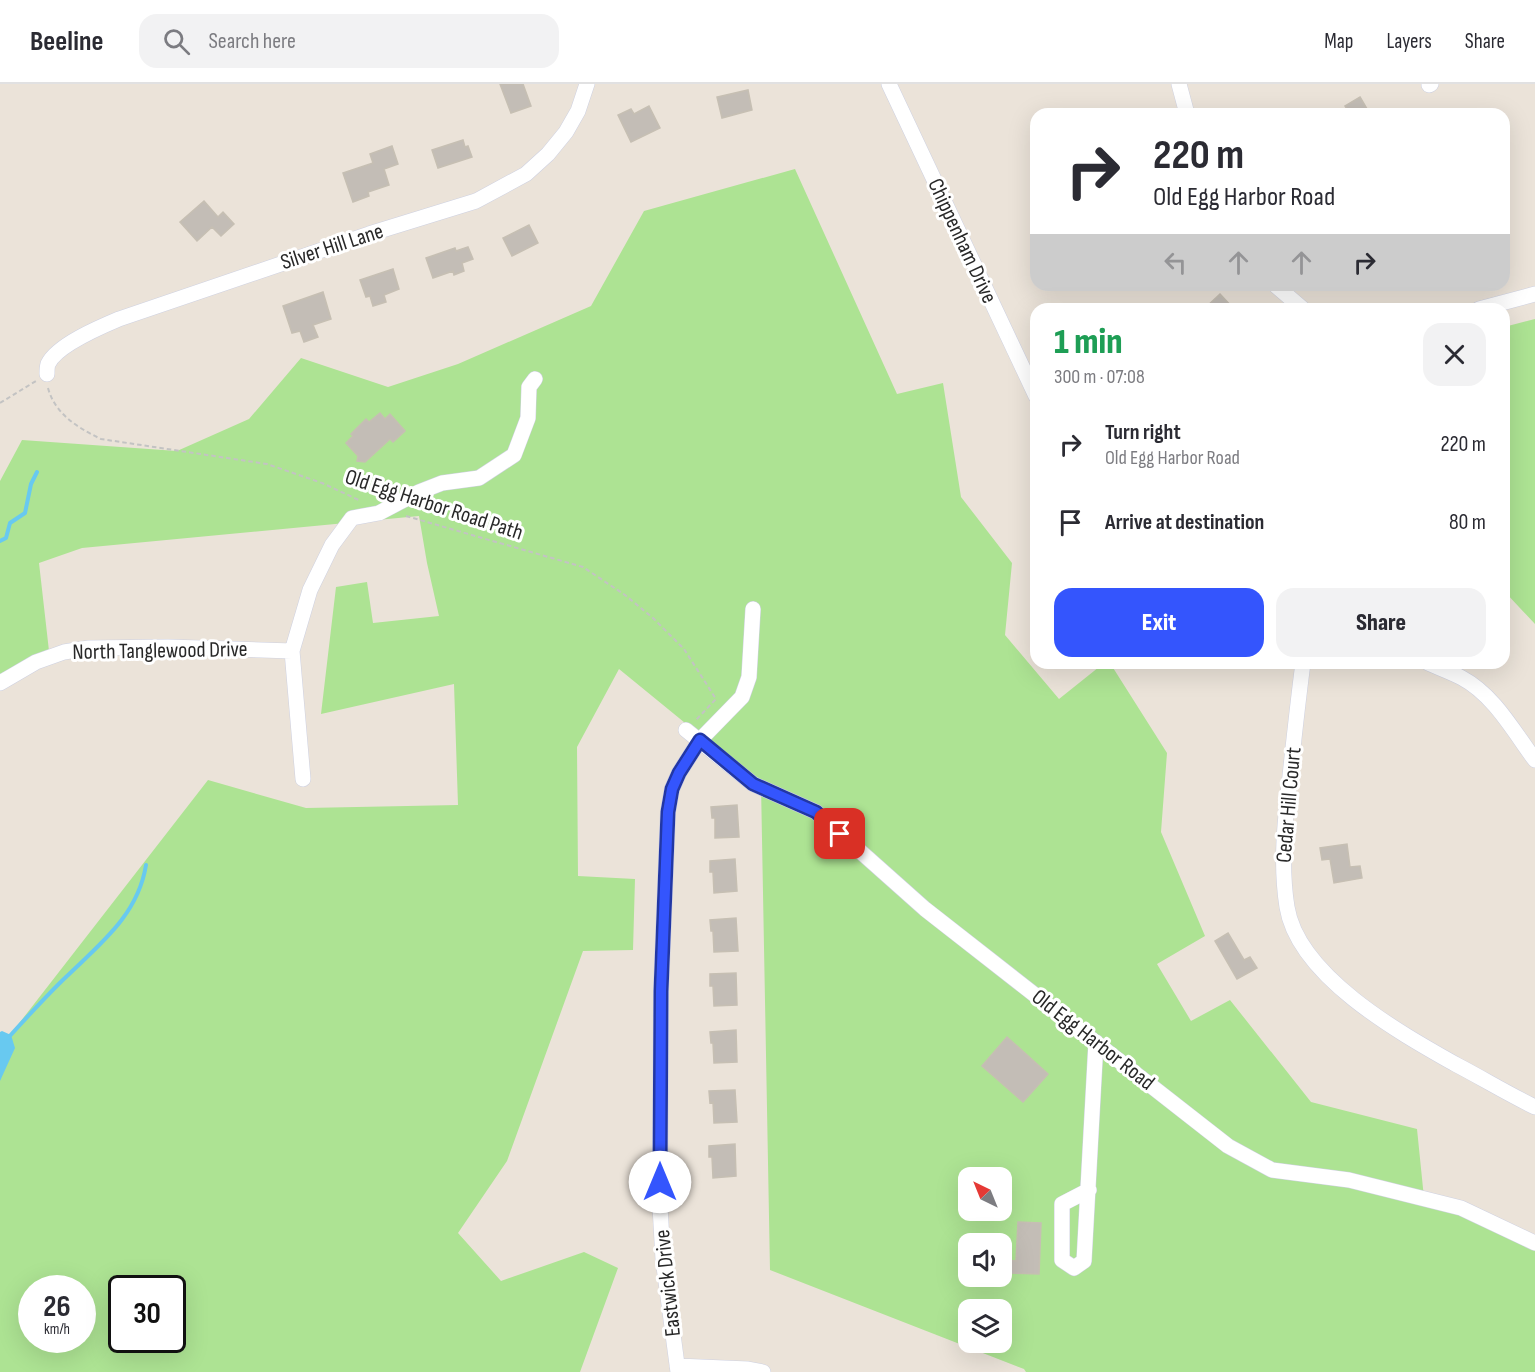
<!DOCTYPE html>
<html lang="en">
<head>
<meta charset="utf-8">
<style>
  body { margin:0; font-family:"Sofia Sans Condensed",sans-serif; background:#f2f2f3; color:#2b2b33; height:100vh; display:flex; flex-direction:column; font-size:22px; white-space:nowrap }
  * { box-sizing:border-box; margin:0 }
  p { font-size:20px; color:#7c7c81 }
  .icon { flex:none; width:33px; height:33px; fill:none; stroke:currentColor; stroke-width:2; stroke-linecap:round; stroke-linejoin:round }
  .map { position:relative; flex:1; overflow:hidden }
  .side { position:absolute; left:1030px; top:219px; width:480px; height:366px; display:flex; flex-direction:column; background:#fff; border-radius:18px; box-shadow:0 6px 24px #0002 }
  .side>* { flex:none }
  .banner { position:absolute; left:1030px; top:24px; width:480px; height:183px; border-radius:18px; box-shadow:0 6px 24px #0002; background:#fff; color:#2b2b33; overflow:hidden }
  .needle { width:39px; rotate:317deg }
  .controls { position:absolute; left:958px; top:1083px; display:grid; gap:12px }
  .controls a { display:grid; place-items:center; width:54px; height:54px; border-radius:12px; background:#fff; box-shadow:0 6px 24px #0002; font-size:30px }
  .speed { position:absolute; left:18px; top:1191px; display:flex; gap:12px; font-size:30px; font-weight:700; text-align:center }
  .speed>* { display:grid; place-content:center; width:78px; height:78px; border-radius:50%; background:#fff; box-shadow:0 6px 24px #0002; line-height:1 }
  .speed small { font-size:15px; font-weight:400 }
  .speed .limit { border:3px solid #111; border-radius:9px; background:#fff; color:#111 }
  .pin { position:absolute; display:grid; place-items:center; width:51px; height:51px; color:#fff; margin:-26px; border-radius:12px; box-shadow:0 3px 9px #0006 }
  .me { position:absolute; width:66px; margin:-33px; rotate:0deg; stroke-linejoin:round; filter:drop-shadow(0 0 4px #0008) }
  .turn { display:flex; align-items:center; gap:21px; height:126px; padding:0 24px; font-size:27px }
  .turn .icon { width:78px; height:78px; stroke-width:2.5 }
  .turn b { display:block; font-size:42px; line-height:51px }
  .lanes { display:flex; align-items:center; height:57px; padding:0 24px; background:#0003; justify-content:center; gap:30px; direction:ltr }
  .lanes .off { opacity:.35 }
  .round { display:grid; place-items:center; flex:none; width:63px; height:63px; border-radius:18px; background:#f2f2f3 }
  .headline { display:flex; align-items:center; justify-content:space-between; height:102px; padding:0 24px }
  h1 { font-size:36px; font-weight:800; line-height:45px; color:#1e9e55 }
  .button { display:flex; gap:12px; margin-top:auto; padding:12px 24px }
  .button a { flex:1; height:69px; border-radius:18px; background:#3455fd; color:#fff; font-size:24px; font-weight:800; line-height:69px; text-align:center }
  .button a+a { background:#f2f2f3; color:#2b2b33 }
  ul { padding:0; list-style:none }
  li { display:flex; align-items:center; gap:18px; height:78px; padding:0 24px }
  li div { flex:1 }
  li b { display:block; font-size:22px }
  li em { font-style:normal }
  header { display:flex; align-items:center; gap:36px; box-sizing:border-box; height:84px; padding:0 30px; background:#fff; border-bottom:2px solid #e1e1e2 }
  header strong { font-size:28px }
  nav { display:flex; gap:33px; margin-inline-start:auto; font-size:21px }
  .search { width:420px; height:54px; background:#f2f2f3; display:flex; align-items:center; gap:15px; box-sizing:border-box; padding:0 21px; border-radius:18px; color:#7c7c81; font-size:22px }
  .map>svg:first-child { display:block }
  .green { fill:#ade393; fill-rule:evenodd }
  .water { fill:#68c9f0 }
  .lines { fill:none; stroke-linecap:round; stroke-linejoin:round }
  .stream { stroke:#68c9f0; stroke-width:4 }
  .building { fill:#c3bdb6; stroke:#c6bfb3; stroke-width:1.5 }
  .minor-casing { stroke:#ced1e1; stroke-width:16 }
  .path { stroke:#c3c3c3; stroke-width:2; stroke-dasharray:4.5 3; stroke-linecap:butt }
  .minor { stroke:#fff; stroke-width:15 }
  .route-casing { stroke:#2237a4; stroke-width:15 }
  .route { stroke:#3455fd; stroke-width:10 }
  .labels { text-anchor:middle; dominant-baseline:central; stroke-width:6; stroke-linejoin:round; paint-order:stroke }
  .street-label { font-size:22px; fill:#282828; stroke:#fff }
</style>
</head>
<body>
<header>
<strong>Beeline</strong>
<div class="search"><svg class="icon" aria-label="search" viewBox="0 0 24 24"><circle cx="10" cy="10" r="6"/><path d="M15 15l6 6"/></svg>Search here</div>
<nav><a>Map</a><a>Layers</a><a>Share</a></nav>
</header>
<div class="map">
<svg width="1535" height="1288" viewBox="0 0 1535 1288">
  <rect width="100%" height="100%" fill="#ebe3d9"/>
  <path class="green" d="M795 85 897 310 943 299 961 413 1012 479 1005 551 1059 615 1104 579H1110L1167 669 1161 748 1205 852 1157 880 1191 937 1230 916 1311 1018 1417 1045 1424 1114 1535 1159V1288H1026L1024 1285 770 1186 761 701 619 585 577 663 578 792 635 795 633 866 583 867 507 1077 458 1149 501 1197 584 1168 618 1184 580 1288H0V981L10 951 208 696 306 724 458 721 454 600 321 630 336 503 367 498 373 539 439 532 427 479 419 432 82 464 39 479 49 567 0 590V397L22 356 177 367 249 335 301 274 388 303 458 280 591 222 644 127ZM969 1094H1002V1126H969ZM969 1160H1002V1192H969ZM32 1204H82V1256H32ZM122 1204H172V1256H122ZM969 1226H1002V1258H969Z
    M1535 235V540L1505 508 1504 243Z"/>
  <path class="water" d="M2 947 11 951 15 964 0 997V948Z"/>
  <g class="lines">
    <path class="stream" d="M0 457 6 454 10 439 25 429 31 400 37 388
      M8 954C27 933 46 912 66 893 100 860 138 831 146 781"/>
  </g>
  <path class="building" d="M500 0H523L531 22 511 29Z
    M748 6 752 26 722 34 717 13Z
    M1360 13 1370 30H1350L1345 22Z
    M649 22 660 44 631 58 618 31 631 25 634 30Z
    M463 56 465 63 468 62 472 73 438 84 432 66Z
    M392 62 398 80 384 85 389 101 368 108 369 112 353 118 343 89 373 79 370 70Z
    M204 117 218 133 223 128 234 140 221 152 212 143 197 157 180 138Z
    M529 141 538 159 512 172 503 154Z
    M468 163 473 175 462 179 464 187 454 191 453 187 433 194 426 174 455 164 456 167Z
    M393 185 399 205 384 211 386 218 373 222 370 212 366 213 360 196Z
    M323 208 331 235 313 241 318 253 304 258 300 247 292 249 283 222Z
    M1220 210 1234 225H1204Z
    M380 329 385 335 390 330 405 347 393 358 390 355 365 378 357 377 358 372 346 359 353 352 351 350 366 335 369 338Z
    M737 721 739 753 715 754V734H712L711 723Z
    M1347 760 1350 783 1360 782 1362 794 1334 799 1330 775 1322 776 1320 764Z
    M735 775 737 807 714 809 713 788H710V777Z
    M736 834 738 867 714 868 713 847H711L710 836Z
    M1228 849 1244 876 1250 873 1257 884 1237 895 1215 857Z
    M736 889 737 921 714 922 713 902H710V890Z
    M736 946 737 978 714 979 713 959H711L710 948Z
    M1007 953 1048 990 1023 1018 982 982Z
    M735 1006 737 1038 714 1039 713 1018 710 1019 709 1007Z
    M735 1060 736 1092 713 1094 712 1073H709V1062Z
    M1018 1138 1041 1139 1039 1190 1008 1189 1009 1176 1016 1177Z"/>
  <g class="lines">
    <defs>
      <path id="minor" d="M889 0 1036 312
        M1179 0 1187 30
        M1429 1 1431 0
        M1275 201 1303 225
        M1479 225 1535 210
        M47 290C47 286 47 283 48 280 57 261 100 243 119 235L369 150 476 117 526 90 548 70 566 48 578 27 587 0
        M1303 579C1298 617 1294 654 1290 692 1285 736 1280 779 1287 823 1298 892 1400 949 1455 980 1482 994 1508 1010 1535 1023
        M1428 579C1439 584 1451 588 1462 594 1494 611 1514 648 1535 676
        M0 599 36 578 64 568 89 564 168 563 292 567
        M686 646 753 700 816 728 925 825 1228 1062 1272 1086 1349 1096 1461 1124 1535 1159
        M303 695 292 567 310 506 332 461 352 434 379 429 419 408 442 399 479 394 514 371 528 334 529 303 535 295
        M1089 1106 1062 1120V1176L1074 1184 1084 1177 1096 958
        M677 1282 748 1285 763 1288
        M678 1288 663 1175 660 1122 661 907 668 728 672 705 679 689 700 656 742 613 749 593 753 525"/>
    </defs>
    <use href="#minor" class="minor-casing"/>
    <path class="path" d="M48 304C55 330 78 344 101 355L267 380 322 399 361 417
      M0 319 36 297
      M406 432 583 483 625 511 653 534 684 565 716 615 695 637"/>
    <use href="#minor" class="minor"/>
  </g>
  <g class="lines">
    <defs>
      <path id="route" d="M660 1098 661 907 668 728 672 705 679 689 700 656 753 700 816 728 840 750"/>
    </defs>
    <use href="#route" class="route-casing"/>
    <use href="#route" class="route"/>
  </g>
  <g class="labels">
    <g class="street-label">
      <text transform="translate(962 157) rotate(65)">Chippenham Drive</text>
      <text transform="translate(332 163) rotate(-18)">Silver Hill Lane</text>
      <text transform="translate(434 421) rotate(18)">Old Egg Harbor Road Path</text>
      <text transform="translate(160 567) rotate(-1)">North Tanglewood Drive</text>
      <text transform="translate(1289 721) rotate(-85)">Cedar Hill Court</text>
      <text transform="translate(1093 956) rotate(38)">Old Egg Harbor Road</text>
      <text transform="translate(668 1199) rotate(-96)">Eastwick Drive</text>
    </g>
  </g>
</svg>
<div class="controls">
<a><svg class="needle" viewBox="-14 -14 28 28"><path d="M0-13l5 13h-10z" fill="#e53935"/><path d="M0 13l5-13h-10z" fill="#7c7c81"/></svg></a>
<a><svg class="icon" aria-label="sound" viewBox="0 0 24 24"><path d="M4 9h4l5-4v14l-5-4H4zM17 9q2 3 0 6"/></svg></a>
<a><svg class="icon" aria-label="layers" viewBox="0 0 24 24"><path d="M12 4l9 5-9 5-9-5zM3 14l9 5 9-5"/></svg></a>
</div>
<div class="speed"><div>26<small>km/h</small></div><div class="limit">30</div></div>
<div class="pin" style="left:840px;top:750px;background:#d93025"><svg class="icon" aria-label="arrive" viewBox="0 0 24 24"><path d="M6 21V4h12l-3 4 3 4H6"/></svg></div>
<svg class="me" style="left:660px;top:1098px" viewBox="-20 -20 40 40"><circle r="19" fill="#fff"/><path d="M0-13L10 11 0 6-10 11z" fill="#3455fd"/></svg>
<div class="banner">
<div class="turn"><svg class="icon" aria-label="right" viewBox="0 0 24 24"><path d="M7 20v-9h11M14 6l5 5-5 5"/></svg><div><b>220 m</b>Old Egg Harbor Road</div></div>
<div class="lanes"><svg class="icon off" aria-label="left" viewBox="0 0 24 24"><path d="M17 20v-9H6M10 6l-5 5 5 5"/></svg><svg class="icon off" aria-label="ahead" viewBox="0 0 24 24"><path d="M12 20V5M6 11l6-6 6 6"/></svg><svg class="icon off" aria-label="ahead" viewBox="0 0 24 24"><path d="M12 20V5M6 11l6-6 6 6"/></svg><svg class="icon" aria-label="right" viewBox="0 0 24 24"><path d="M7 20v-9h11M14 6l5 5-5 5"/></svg></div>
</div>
<section class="side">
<div class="headline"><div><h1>1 min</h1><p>300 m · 07:08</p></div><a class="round"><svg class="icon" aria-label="close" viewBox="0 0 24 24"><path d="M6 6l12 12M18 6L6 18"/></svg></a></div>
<ul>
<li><svg class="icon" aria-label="right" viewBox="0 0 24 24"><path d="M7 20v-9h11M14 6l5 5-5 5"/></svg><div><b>Turn right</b><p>Old Egg Harbor Road</p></div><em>220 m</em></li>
<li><svg class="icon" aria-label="arrive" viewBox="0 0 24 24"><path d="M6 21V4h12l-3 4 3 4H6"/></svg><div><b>Arrive at destination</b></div><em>80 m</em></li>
</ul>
<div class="button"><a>Exit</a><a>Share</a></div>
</section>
</div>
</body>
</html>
